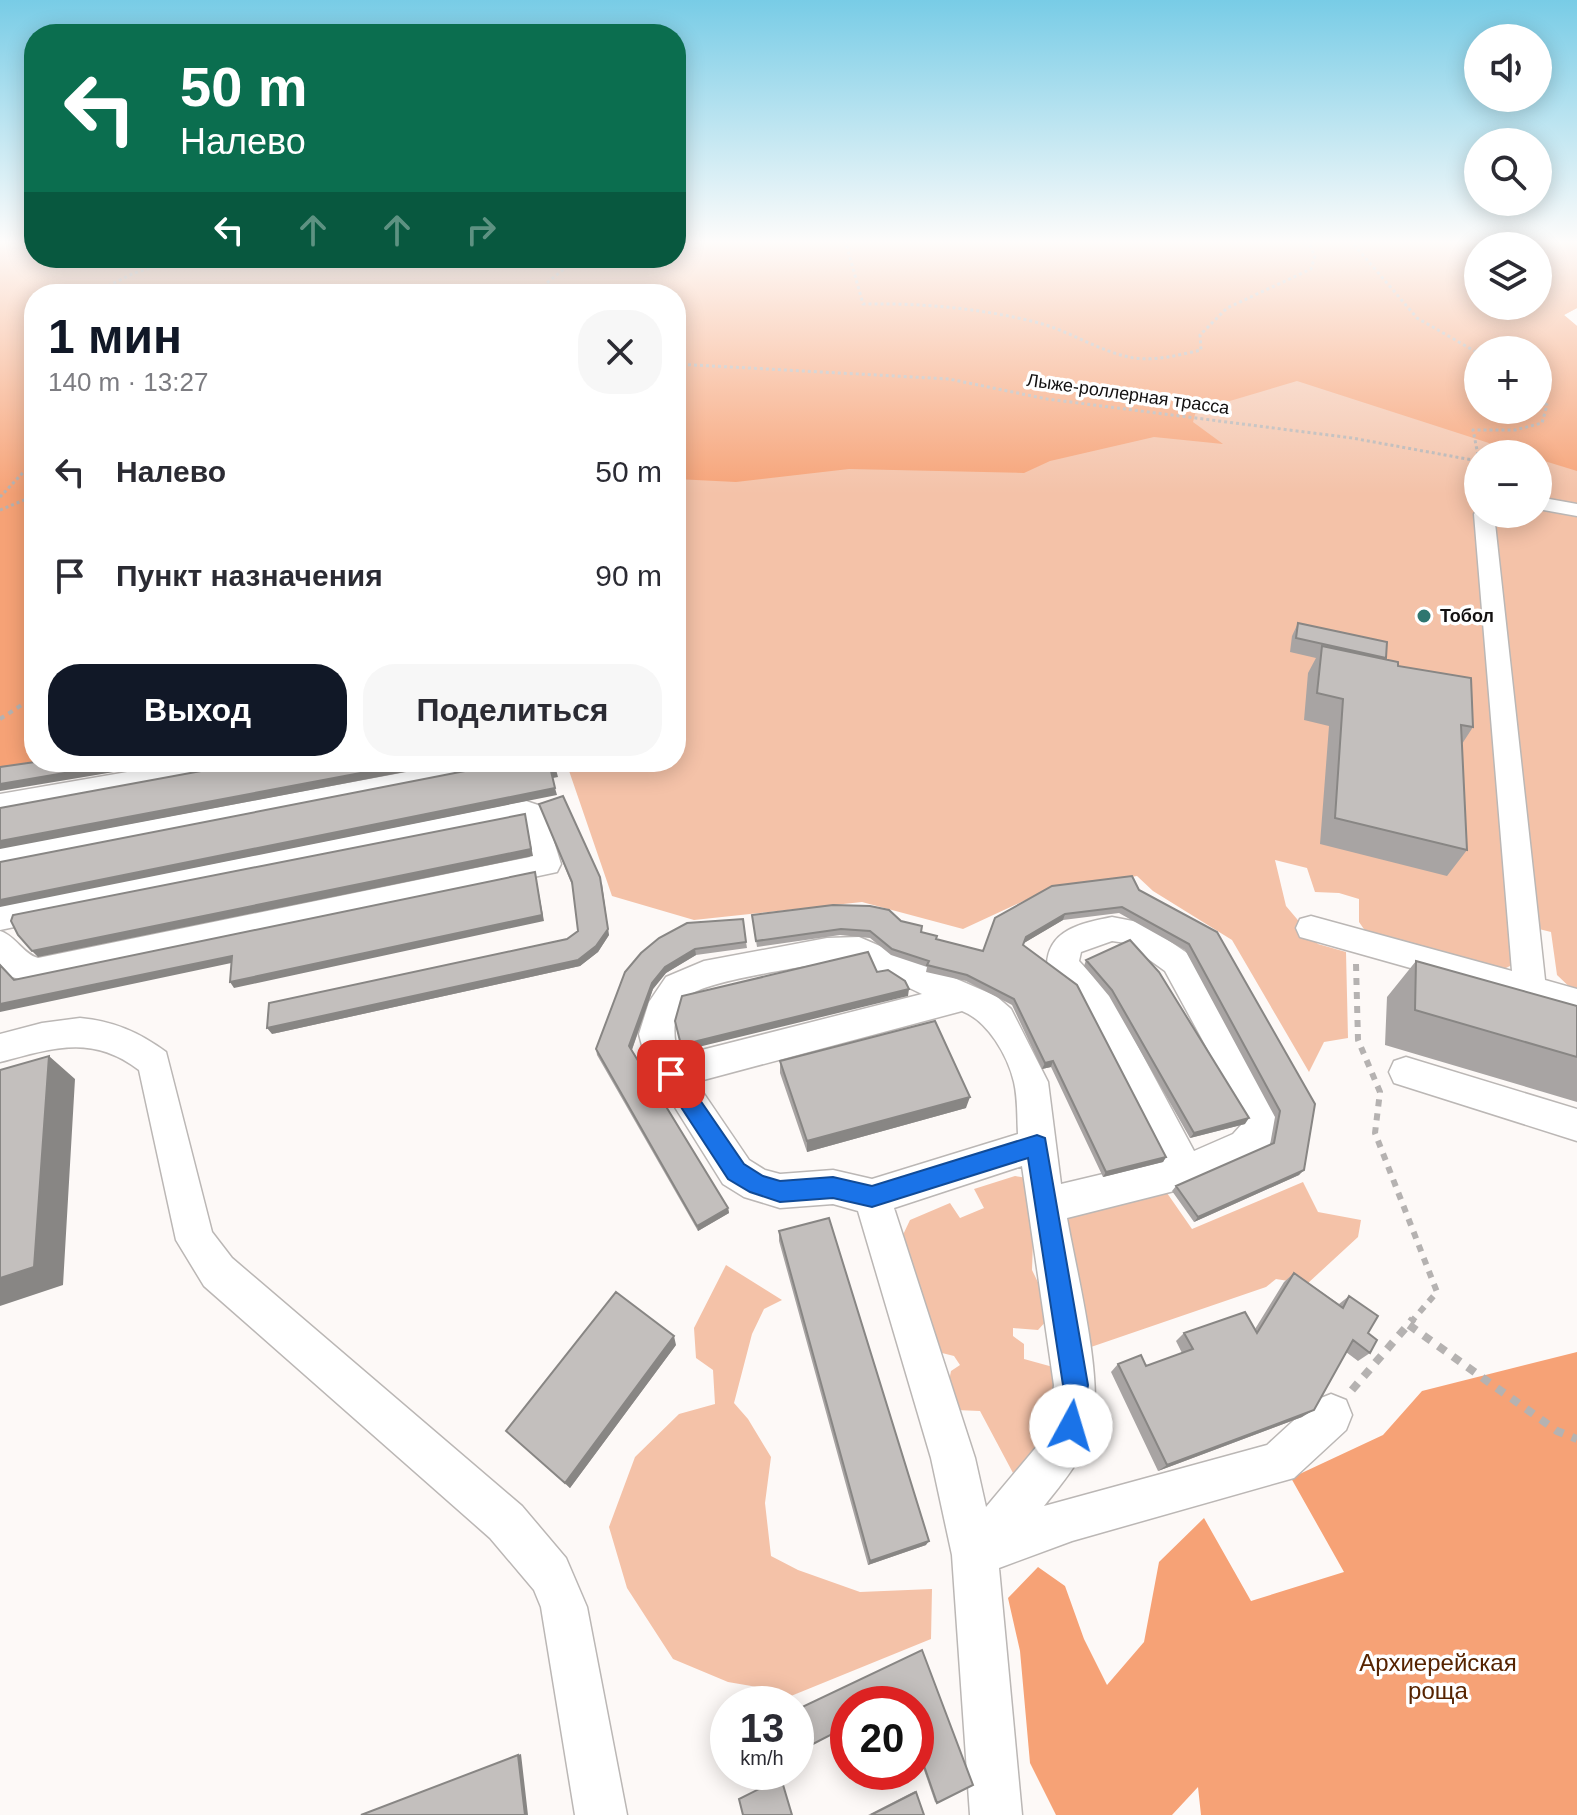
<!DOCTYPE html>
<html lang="ru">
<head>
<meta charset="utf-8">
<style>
  body { margin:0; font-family:Arial,sans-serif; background:#f7f7f7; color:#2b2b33; height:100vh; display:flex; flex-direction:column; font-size:30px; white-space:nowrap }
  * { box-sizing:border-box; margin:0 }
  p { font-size:26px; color:#7c7c81 }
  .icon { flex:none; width:44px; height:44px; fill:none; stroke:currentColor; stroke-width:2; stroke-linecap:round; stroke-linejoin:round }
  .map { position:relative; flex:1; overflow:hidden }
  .panel { position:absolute; left:24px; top:284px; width:662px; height:488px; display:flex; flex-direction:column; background:#fff; border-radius:32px; box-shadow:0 4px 20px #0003 }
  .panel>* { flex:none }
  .top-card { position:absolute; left:24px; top:24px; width:662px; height:244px; border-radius:32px; box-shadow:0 4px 20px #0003; background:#0b6e4f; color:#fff; overflow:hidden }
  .fabs { position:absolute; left:1464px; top:24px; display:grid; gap:16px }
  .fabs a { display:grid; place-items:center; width:88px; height:88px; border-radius:50%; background:#fff; box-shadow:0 4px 20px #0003; font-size:40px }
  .speed { position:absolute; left:710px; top:1686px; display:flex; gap:16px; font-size:40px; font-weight:700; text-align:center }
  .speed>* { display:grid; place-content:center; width:104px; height:104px; border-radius:50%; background:#fff; box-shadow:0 4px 20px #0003; line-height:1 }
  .speed small { font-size:20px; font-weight:400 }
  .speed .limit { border:12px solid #d22; background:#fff; color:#111 }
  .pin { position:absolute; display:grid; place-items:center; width:68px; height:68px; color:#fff; margin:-34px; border-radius:16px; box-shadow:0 4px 12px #0006 }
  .me { position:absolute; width:88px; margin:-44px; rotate:6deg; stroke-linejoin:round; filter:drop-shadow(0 0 6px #0008) }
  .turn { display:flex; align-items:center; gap:28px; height:168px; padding:0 24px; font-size:36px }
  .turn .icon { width:104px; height:104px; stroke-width:2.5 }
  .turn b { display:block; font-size:56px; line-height:68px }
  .lanes { display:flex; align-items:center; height:76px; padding:0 24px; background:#0003; justify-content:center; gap:40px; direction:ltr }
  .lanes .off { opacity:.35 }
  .round { display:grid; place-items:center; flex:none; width:84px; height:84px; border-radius:32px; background:#f7f7f7 }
  .headline { display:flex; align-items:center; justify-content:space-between; height:136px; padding:0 24px }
  h1 { font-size:48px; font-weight:700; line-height:60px; color:#111827 }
  .button { display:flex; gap:16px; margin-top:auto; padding:16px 24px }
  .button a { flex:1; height:92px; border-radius:32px; background:#111827; color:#fff; font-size:32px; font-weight:700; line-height:92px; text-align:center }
  .button a+a { background:#f7f7f7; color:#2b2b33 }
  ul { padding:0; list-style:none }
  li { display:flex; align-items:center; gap:24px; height:104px; padding:0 24px }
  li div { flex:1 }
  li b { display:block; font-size:30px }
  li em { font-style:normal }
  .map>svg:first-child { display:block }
  .green { fill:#f4c2a8; fill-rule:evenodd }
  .forest { fill:#f6a276; fill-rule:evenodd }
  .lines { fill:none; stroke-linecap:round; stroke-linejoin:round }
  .minor-casing { stroke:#bbb7b5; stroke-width:3 }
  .path-far3 { stroke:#b5b2b1; stroke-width:3; stroke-dasharray:3 3; stroke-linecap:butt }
  .path-far2 { stroke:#b5b2b1; stroke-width:4; stroke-dasharray:5 5; stroke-linecap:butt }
  .path-far1 { stroke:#b5b2b1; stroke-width:6; stroke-dasharray:7 7; stroke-linecap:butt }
  .path { stroke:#b5b2b1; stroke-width:8; stroke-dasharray:9 9; stroke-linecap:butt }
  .minor { fill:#fff; fill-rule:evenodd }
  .wall { fill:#a8a4a3 }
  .shaded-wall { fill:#888684 }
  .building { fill:#c3bfbd; stroke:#888684; stroke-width:2 }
  .route { fill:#1a73e8; stroke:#114b97; stroke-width:2 }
  .poi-dot { fill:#2f766f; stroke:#fff; stroke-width:3 }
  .labels { text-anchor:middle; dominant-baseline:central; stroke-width:7; stroke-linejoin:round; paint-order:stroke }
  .far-street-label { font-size:18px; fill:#131111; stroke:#fff }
  .far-poi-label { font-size:18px; font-weight:bold; fill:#131111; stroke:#fff; text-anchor:start }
  .near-park-label { font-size:24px; fill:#562300; stroke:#fff }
</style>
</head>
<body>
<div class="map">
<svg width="1577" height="1815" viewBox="0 0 1577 1815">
  <rect width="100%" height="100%" fill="#fdf9f7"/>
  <path class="green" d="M0 240H34V258H676V240H1577V308L1564 315 1577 326V994L1557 975 1551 932 1515 923 1516 963 1498 972 1366 932 1359 922V899L1339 893 1315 892 1307 868 1275 860 1286 906 1318 944 1346 952 1348 1038 1324 1042 1309 1072 1232 940 1153 891 1137 876 1047 890 963 929 862 902 694 920 612 896 566 762H676V294H34V762L0 768ZM1478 246H1538V306H1478ZM1478 350H1538V410H1478ZM1478 454H1538V514H1478Z
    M1015 1176 1028 1178 1033 1240 1032 1270 1048 1303V1319L1038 1330 1013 1328V1336L1024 1344V1359L1053 1367 1061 1408 1046 1449 1013 1473 980 1411 956 1410 947 1391 951 1371 960 1365 954 1356 930 1350 901 1239 910 1220 950 1203 960 1218 984 1208 974 1189Z
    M1303 1182 1318 1212 1361 1220 1358 1237 1307 1284 1276 1279 1266 1287 1091 1347 1073 1321 1061 1244 1068 1215 1167 1193 1192 1229Z
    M726 1265 782 1300 764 1309 752 1334 734 1403 748 1419 771 1457 765 1503 771 1556 798 1570 860 1592 932 1589 931 1639 786 1698 763 1688 728 1682 673 1659 627 1588 609 1527 635 1457 679 1414 715 1404 713 1370 696 1358 694 1328Z"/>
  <path class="forest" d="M0 240H34V258H676V240H1577V308L1564 315 1577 326V471L1538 459V454H1523L1297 381 1196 411 1193 422 1223 444 1154 437 1050 461 1024 473 849 469 736 482 676 479V294H34V762H43L0 768ZM1478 246H1538V306H1478ZM1478 350H1538V410H1478Z
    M1577 1352V1815H1201L1198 1787 1172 1815H1056L1030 1763 1020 1651 1008 1598 1038 1567 1065 1586 1084 1639 1107 1685 1144 1642 1159 1562 1204 1518 1251 1601 1344 1572 1291 1478 1383 1435 1422 1391Z"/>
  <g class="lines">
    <defs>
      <path id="minor" d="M1538 497 1577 504V516L1538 509Z
        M1478 509V514H1494L1545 980 1577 989V1015L1311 940 1300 937 1296 928 1300 919 1311 916 1512 971 1474 514Z
        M185 762H251L247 768 238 771 0 814V794Z
        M460 762H522L518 768 509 771 0 870V848Z
        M526 801 541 806 545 813 561 864 557 872 38 984 12 977 0 964V931C16 936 23 954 38 958L530 857 520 822 0 930V906Z
        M1112 917 1143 923 1187 953 1267 1092 1278 1125 1270 1144 1258 1157 1236 1169 1186 1188 1067 1218C1076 1270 1104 1380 1092 1427 1084 1458 1063 1482 1044 1506L1267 1445 1316 1400 1331 1394 1346 1400 1352 1415 1346 1430 1294 1478 1072 1541 999 1568 1022 1815H970L952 1555 931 1458 858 1211 833 1204 780 1208 744 1197 723 1184 646 1061 639 1034 649 1002 666 977 704 961 827 938 859 937 996 996 1011 1009 1048 1082 1061 1184 1162 1160 1089 1016 1047 965C1048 929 1083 923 1112 917ZM1112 941 1126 943 1165 971 1239 1107 1242 1124 1233 1134 1194 1151 1111 996 1079 961 1081 952ZM827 962H855L922 994 678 1056C673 1035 671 1015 687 997 703 981 800 968 827 962ZM962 1011C988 1021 1008 1056 1014 1082 1018 1099 1017 1118 1018 1134L872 1179 833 1170 780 1174 765 1170 749 1160 696 1082ZM1022 1166 1054 1385 1050 1423 1043 1439 986 1507 975 1458 894 1208Z
        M80 1018C113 1021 139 1032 166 1052L212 1232 232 1258 522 1506 566 1558 587 1607 627 1815H575L541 1607 534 1590 490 1538 204 1286 176 1240 139 1070C92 1034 53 1048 0 1062V1034L42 1023Z
        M1406 1057 1577 1109V1141L1394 1083 1389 1072 1394 1061Z"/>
    </defs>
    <use href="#minor" class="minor-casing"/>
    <path class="path-far3" d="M845 240 863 304C921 303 979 308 1035 322 1069 330 1099 352 1134 358 1156 361 1179 355 1201 350L1200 335 1227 308 1311 269 1315 256 1310 246 1312 240
      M1350 240 1417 318 1478 353
      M92 294 134 273 183 258
      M533 294 569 265 572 258
      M676 364 949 379 1047 399 1352 438 1478 461
      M1478 455 1473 430H1515L1542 423 1547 405 1538 398
      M0 497 33 462 29 418 34 414
      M0 510 34 496"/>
    <path class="path-far2" d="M0 719 34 697"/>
    <path class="path-far1" d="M1356 964 1358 1040 1380 1092 1375 1133 1437 1292 1412 1321"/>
    <path class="path" d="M1409 1325 1557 1431 1577 1439
      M1352 1390 1413 1319"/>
    <use href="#minor" class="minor"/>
  </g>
  <path class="wall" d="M1298 623 1386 658 1385 660 1398 666 1473 727 1462 744 1467 850 1447 876 1320 844 1329 726 1304 720 1308 673 1316 658 1290 652 1292 636Z
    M539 804 609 935 598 952 580 966 272 1034 567 939 578 931 572 885Z
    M1139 890 1217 932 1315 1104 1299 1175 1194 1222 1172 1191 1176 1186 1270 1145 1275 1117 1185 950 1119 913 1063 920 1024 943 1023 946 1166 1157 1163 1162 1103 1177 1051 1067 1042 1069 1012 1005 966 981 926 972 927 967 891 955 870 938 840 935 757 947 753 922 752 915 901 921 936 939 983 951 995 918Z
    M746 942 747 948 696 955 666 973 653 989 632 1050 728 1208 729 1213 698 1231 597 1055 596 1049 641 953Z
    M1086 960 1245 1124 1190 1138 1109 996 1084 966Z
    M1416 961 1577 1006V1102L1385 1045 1387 997Z
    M780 1061 966 1108 807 1152 780 1073Z
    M779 1231 926 1545 868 1565 779 1241Z
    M1294 1273 1339 1304 1349 1296 1368 1333 1370 1353 1358 1361 1346 1352 1302 1417 1158 1471 1111 1372 1118 1364 1146 1366 1182 1353 1176 1341 1184 1333 1255 1329 1284 1282Z
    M676 1345 570 1488 506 1431Z
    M922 1650 937 1803 935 1802 916 1747V1704H901L900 1701Z
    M915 1791 916 1792 924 1815H868Z"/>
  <path class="shaded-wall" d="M129 762H174L0 791V784Z
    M419 762H457L0 849V841Z
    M554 762 558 777 553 778 551 771Z
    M555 788 557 795 0 907V900Z
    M525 814 533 856 38 957 32 951Z
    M535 872 544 921 234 988 230 982Z
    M602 884 609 935 598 952 580 966 272 1034 267 1028 578 960Z
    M1065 914 1063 920 1024 943 1026 937Z
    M695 949 696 955 666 973 653 989 631 1052 629 1046 652 983 665 967Z
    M232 956 236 962 0 1012V1004Z
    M909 989 908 996 682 1051 681 1045Z
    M49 1056 75 1079 63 1285 0 1306V1278Z
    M1053 1061 1051 1067 1042 1069 1045 1063Z
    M970 1097 966 1108 807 1152V1141Z
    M1249 1118 1245 1124 1190 1138 1194 1133Z
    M1166 1157 1163 1162 1103 1177 1106 1172Z
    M1304 1170 1299 1175 1194 1222 1198 1217Z
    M728 1208 729 1213 698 1231 697 1226Z
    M674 1336 676 1345 570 1488 565 1483Z
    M1314 1410 1302 1417 1158 1471 1167 1465Z
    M929 1541 926 1545 868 1565 870 1561Z
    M521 1754 528 1815H525L518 1755Z"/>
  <path class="building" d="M1298 623 1387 642 1386 658 1296 638Z
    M1322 646 1398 662V666L1471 678 1473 727 1461 725 1467 850 1335 818 1343 699 1317 693Z
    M35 762H129L0 784V767Z
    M250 762H419L0 841V808Z
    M511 762H554L556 771H551L555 788 0 900V862Z
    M563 796 600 877 608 929 596 946 578 960 267 1028 269 1003 567 939 578 931 572 882 539 804Z
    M525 814 531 849 32 951 18 935 11 921 13 915Z
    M535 872 542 915 230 982 232 956 0 1004V965L14 980Z
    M1132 876 1139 890 1217 932 1315 1104 1304 1170 1198 1217 1176 1186 1274 1143 1280 1111 1189 944 1122 907 1065 914 1026 937 1023 945 1077 985 1166 1157 1106 1172 1053 1061 1045 1063 1014 999 967 975 927 965 929 961 892 949 870 931 841 929 756 941 752 915 833 905 870 906 889 910 901 921 922 926 921 932 937 936 936 939 983 951 995 918 1052 886Z
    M743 919 746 942 695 949 665 967 652 983 629 1046 728 1208 697 1226 596 1049 625 972 641 953 659 938 687 923Z
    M1130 940 1159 972 1249 1118 1194 1133 1112 990 1086 960Z
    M868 952 877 972 888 970 905 981 909 989 681 1045 675 1021 682 996Z
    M1416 961 1577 1006V1057L1415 1010Z
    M935 1021 970 1097 807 1141 780 1061Z
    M49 1056 34 1267 0 1278V1070Z
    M829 1218 929 1541 870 1561 779 1231Z
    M1294 1273 1343 1308 1349 1296 1378 1316 1368 1333 1377 1340 1370 1353 1353 1340 1314 1410 1167 1465 1118 1364 1141 1355 1146 1366 1193 1349 1184 1333 1245 1312 1257 1333Z
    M616 1292 674 1336 565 1483 506 1431Z
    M922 1650 973 1785 937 1803 916 1743V1704H902L901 1700 894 1704H848V1726L811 1745 800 1708Z
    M518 1755 525 1815H361Z
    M781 1778 792 1815H743L739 1799Z
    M916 1792 924 1815H871Z"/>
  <linearGradient id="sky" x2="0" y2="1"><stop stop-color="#78cce6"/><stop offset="0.49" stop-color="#fefcfb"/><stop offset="1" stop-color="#fefcfb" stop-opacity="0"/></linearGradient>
  <rect width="1577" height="494" fill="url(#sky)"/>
  <path class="route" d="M671 1065 678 1068 744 1164 763 1176 780 1181 833 1177 872 1186 1037 1135 1045 1138 1088 1385 1080 1435 1071 1439 1062 1435 1058 1426 1063 1385 1028 1158 872 1207 833 1198 780 1202 750 1192 728 1179 664 1081 661 1074 664 1068Z"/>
  <circle class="poi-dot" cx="1424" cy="616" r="8"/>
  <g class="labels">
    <g class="far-street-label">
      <text transform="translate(1128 394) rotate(8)">Лыже-роллерная трасса</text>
    </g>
    <g class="far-poi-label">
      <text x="1440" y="616">Тобол</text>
    </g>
    <g class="near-park-label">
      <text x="1438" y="1662">Архиерейская<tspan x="1438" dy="28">роща</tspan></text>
    </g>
  </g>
</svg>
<div class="fabs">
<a><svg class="icon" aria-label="sound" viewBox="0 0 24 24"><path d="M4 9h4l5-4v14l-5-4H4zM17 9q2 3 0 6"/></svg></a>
<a><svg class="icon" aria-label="search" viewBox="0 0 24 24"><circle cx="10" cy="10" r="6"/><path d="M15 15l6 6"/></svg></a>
<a><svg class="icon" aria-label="layers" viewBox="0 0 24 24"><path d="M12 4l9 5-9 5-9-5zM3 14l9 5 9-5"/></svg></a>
<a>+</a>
<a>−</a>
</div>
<div class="speed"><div>13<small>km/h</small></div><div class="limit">20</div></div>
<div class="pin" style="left:671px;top:1074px;background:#d93025"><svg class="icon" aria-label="arrive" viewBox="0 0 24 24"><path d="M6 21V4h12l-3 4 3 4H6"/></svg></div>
<svg class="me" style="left:1071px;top:1426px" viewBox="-20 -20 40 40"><circle r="19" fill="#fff"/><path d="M0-13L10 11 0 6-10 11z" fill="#1a73e8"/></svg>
<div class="top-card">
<div class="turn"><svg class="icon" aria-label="left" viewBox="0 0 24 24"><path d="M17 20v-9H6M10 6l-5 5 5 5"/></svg><div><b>50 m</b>Налево</div></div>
<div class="lanes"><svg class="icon" aria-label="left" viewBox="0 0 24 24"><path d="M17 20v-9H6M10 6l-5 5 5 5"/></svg><svg class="icon off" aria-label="ahead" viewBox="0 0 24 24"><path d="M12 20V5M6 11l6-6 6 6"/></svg><svg class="icon off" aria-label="ahead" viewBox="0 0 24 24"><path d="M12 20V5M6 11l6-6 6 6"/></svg><svg class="icon off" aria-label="right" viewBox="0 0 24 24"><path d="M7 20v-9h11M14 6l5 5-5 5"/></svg></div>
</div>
<section class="panel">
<div class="headline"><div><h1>1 мин</h1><p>140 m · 13:27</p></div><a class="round"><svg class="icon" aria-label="close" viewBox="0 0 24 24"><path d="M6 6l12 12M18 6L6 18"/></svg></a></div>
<ul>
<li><svg class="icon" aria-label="left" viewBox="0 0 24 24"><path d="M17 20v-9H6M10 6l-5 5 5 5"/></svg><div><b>Налево</b></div><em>50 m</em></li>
<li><svg class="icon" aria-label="arrive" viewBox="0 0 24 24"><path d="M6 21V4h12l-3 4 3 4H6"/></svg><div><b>Пункт назначения</b></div><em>90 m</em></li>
</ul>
<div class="button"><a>Выход</a><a>Поделиться</a></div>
</section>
</div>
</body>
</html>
